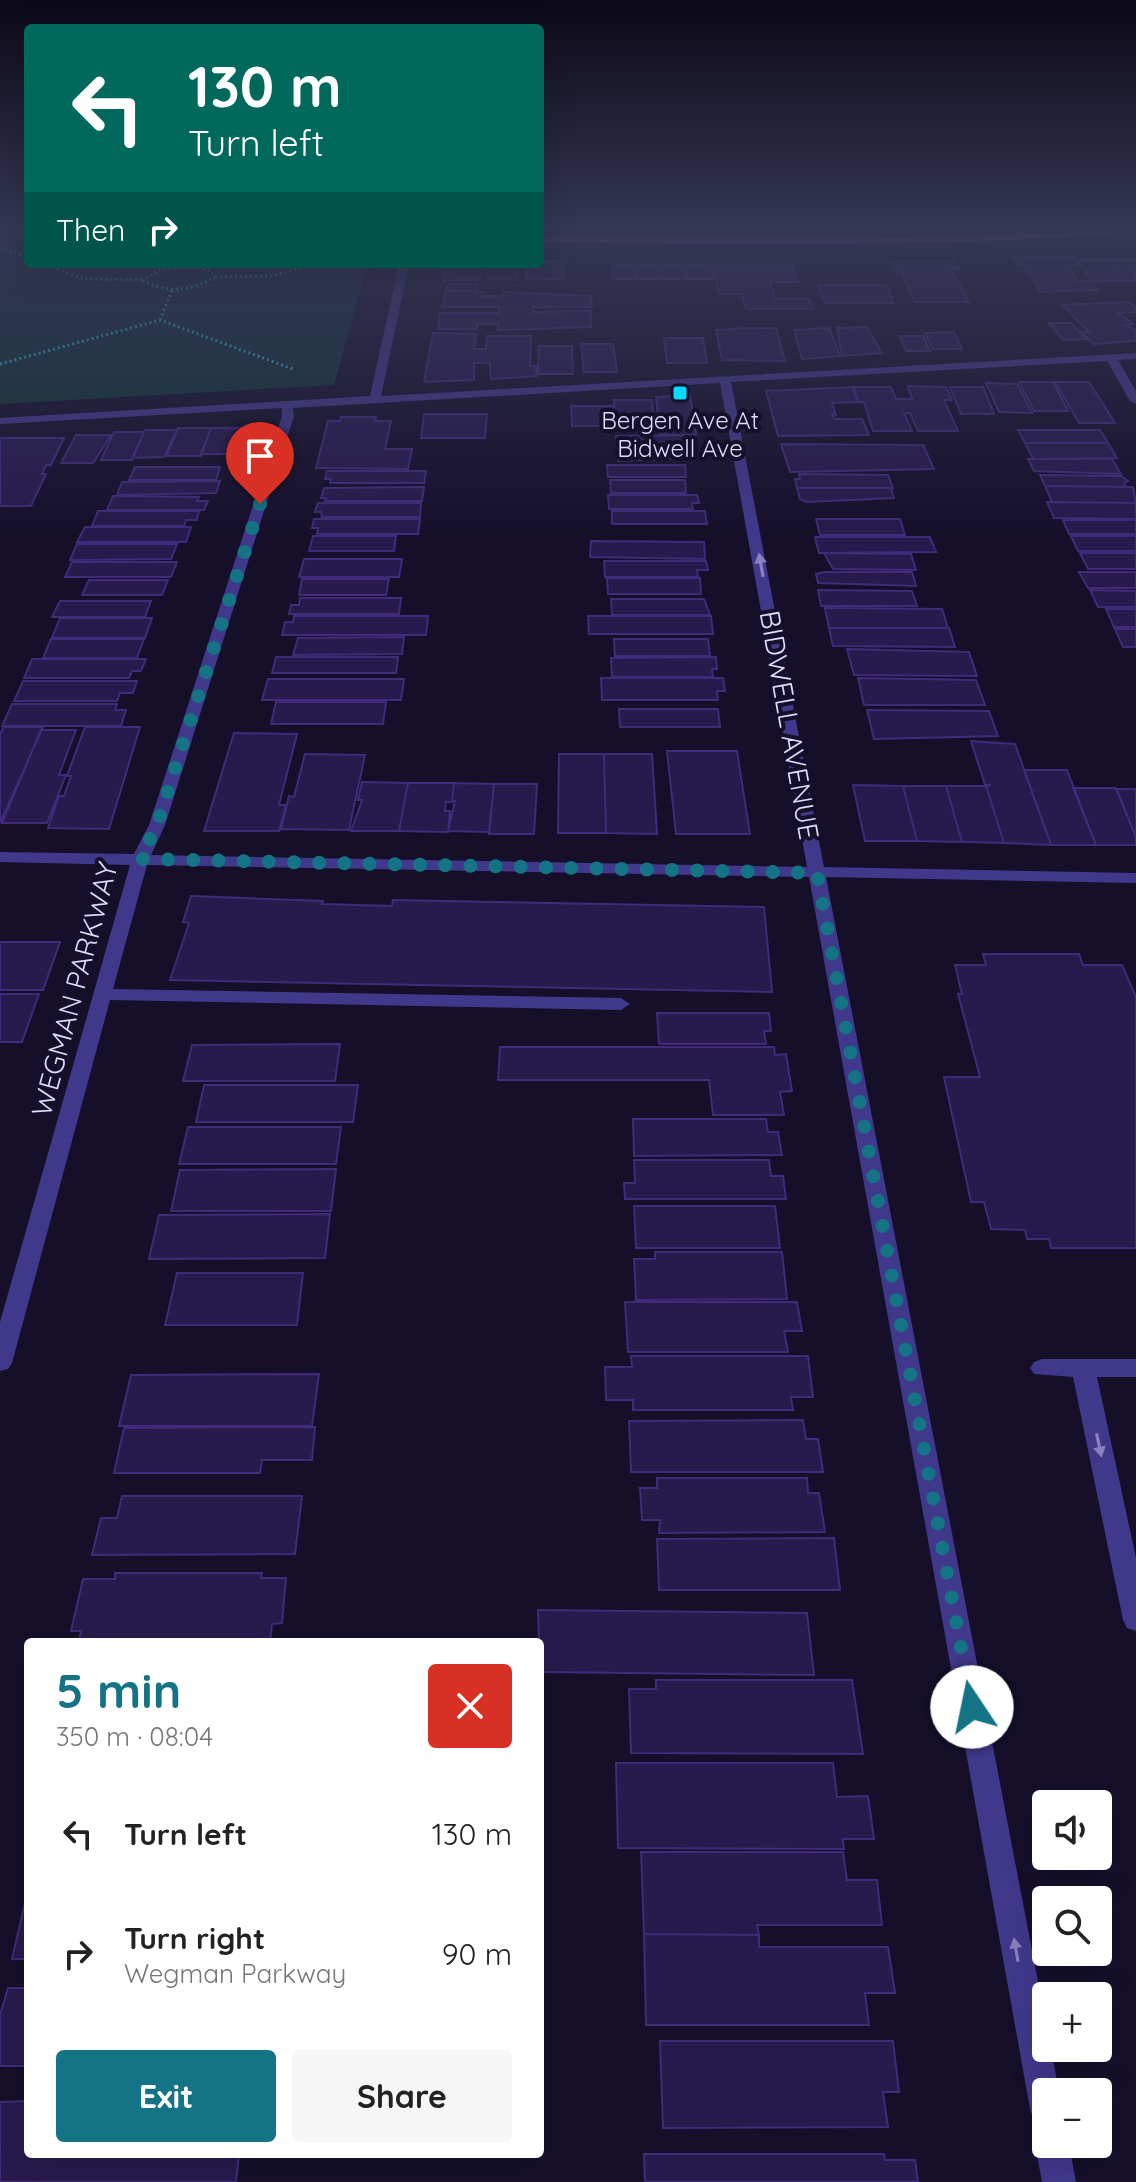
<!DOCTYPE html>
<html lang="en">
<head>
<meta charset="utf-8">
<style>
  body { margin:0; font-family:Quicksand,sans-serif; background:#f6f6f6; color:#222; height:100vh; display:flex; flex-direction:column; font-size:30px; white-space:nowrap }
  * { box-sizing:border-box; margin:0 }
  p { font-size:26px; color:#767676 }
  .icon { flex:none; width:44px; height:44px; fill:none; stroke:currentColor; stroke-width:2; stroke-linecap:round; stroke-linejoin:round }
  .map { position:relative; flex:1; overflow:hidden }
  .sheet { position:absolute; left:24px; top:1638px; width:520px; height:520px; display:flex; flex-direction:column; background:#fff; border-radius:8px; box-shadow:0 8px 32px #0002 }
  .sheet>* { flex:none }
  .hud { position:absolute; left:24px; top:24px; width:520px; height:244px; border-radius:8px; box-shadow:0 8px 32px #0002; background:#00695c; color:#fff; overflow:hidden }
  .buttons { position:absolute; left:1032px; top:1790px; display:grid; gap:16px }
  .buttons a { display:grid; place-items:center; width:80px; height:80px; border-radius:8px; background:#fff; box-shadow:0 8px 32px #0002; font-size:40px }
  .pin { position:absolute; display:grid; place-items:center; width:68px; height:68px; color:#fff; margin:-82px -34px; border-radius:50% 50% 50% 0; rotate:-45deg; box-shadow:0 0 8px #0007 }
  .pin .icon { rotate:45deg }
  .me { position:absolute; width:88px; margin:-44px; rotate:349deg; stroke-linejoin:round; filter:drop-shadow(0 0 6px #0008) }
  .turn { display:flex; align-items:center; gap:28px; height:168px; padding:0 32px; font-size:36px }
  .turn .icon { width:104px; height:104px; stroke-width:2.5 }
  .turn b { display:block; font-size:56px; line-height:68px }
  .then { display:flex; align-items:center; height:76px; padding:0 32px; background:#0003; gap:16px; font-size:30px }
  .round { display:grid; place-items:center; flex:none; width:84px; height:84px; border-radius:8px; background:#f6f6f6 }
  .overview { display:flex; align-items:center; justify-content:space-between; height:136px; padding:0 32px }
  h1 { font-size:48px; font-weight:700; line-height:60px; color:#147485 }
  .primary-button { display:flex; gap:16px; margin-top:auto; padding:16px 32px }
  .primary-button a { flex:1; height:92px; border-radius:8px; background:#147485; color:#fff; font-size:32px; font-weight:700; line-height:92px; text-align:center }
  .primary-button a+a { background:#f6f6f6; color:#222 }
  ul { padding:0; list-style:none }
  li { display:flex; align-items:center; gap:24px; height:120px; padding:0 32px }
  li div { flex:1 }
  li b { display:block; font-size:30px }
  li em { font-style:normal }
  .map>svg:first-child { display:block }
  .green { fill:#123435 }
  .building { fill:#271a4c; stroke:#3f2b79; stroke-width:2 }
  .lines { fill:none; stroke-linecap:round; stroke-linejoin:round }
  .path { stroke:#2ac1c0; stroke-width:3; stroke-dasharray:2 3; stroke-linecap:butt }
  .minor { fill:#40388b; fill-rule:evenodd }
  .major { fill:#cc5fff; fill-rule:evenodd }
  .oneway { fill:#8880bf }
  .route { stroke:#147485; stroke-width:14; stroke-dasharray:0 25.2 }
  .poi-dot { fill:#04d9ff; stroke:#150f2a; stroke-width:3 }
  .labels { text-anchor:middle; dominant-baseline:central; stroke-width:8; stroke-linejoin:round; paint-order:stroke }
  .far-poi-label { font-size:24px; fill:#dfd8ff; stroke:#150f2a }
  .street-label { font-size:28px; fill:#dfd8ff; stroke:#150f2a }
</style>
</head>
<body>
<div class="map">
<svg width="1136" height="2182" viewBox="0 0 1136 2182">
  <rect width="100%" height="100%" fill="#150f2a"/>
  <path class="green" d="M0 243H28V264H367L334 385 0 404Z"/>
  <path class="building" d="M1013 257H1073L1079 265H1067L1078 281H1091L1097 290 1041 292 1024 265H1018Z
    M1078 260H1109L1124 281H1092Z
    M1109 260H1136V281H1124Z
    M540 261H564V279H526L527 264H540Z
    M890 261H954L959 269H951L969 302H915L900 270H894Z
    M445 264H480V280L444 281Z
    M489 264H518L517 280 488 279Z
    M712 264H792L798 282H770L775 299H809L813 309H746L742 294H719Z
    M611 265H636V279H612Z
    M636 265H661L662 279H636Z
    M661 265H685L687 279H662Z
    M685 265H710L713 279H687Z
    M448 284H478L476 291 446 290Z
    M818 285H886L894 303H825Z
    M446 291 482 292 481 296H503L504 292 591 296 592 307H533V312L591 311V327L498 330V324H477V329H438L440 313H499V307H442Z
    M1127 302 1136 307V312L1119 313 1133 324 1126 325 1136 330V341L1094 344 1080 332H1089L1062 305Z
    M1049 323H1071L1086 339 1063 340Z
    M867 327 882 353 842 356 837 328Z
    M748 328H776L785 361 722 360 716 330Z
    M829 328 840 356 802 359 794 330Z
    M954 332 962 349H933L925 333Z
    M433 333 476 334 474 349H486L487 336H531L530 365 536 366 537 376 491 379 490 363H474V380L424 382Z
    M899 336H923L930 351H906Z
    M664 338H703L707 363H667Z
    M581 344H613L617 372H584Z
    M539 346H572L573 374H538Z
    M1019 382H1053L1068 411H1034Z
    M1055 382H1089L1115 423H1079Z
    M986 383 1017 384 1032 413 999 412Z
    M908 386 946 387 952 400H944L958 431H918L910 413H904L912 431H873L864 402H859L853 387H891L896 399H912Z
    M852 387 858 402 832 403 836 415 832 414 834 419H862L869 435 778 436 766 391Z
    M950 387H983L994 414H961Z
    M690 395 696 435H660L656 397Z
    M614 400H652L654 425H616Z
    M571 406H614L615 426H572Z
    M424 414H487L485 438H421Z
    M341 417H376L375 421H391L385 449H412L408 469 316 468 328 421H340Z
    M178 428H211L201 456H167Z
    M211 428H244L235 454H201Z
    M145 430H177L164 457 132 458Z
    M1018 430H1100L1108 443H1025Z
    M114 432H144L132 460H101Z
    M76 435H111L93 463H61Z
    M689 435 692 449H617L616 436Z
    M0 438H64L51 465H46L42 474H46L31 506H0Z
    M1025 443H1108L1117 458 1033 459Z
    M781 444 923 445 934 469 790 472Z
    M617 449H683L685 458 618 461Z
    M1028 459H1112L1121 474 1034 471Z
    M607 465H685L686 477H608Z
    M135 467H220L216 480H129Z
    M327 471H426L424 483H330L331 479H325Z
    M799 474 888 475 893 488H797L795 479H800Z
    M1040 475 1121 476 1128 481 1124 483 1126 487 1045 486Z
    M610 480H685L686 493H611Z
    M220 481 216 493 117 495 122 482Z
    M1045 486 1133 487 1136 503 1052 502Z
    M424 487 422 501H325L326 498H321L324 488Z
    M797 488H891L894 498 806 502 800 499Z
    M608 495H697L699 503H692L693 509H609Z
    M113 496 199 497 197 501H208L204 510H107Z
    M1047 502 1136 503V519L1054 518Z
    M318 503H421L420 517H322L321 512H315Z
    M98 511H199L197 520H186L184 526H92Z
    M612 511H705L707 524H612Z
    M314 519H420L418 534H317L318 528H312Z
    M816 519H900L905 535H820Z
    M1063 520H1136V534H1069Z
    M85 527H191L186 542H77Z
    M313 536H396L394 551H309Z
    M1071 536H1136V551H1078Z
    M815 537H930L936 552 819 553Z
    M591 541 704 542 705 559 590 557Z
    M77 544H177L171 559 70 560Z
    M824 553 911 554 916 570 833 569Z
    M1080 553H1136V569H1088Z
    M304 559H402L399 577H299Z
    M604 561H706L708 570H697L698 577H605Z
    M72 562H177L171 577H65Z
    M824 572H912L916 586 818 583 816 574Z
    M1079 572H1136V588H1088Z
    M607 578H700L701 594H608Z
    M302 579H389L386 595H299Z
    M89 580H168L162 595H82Z
    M818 590 912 591 917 606H821Z
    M1090 590 1136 591V607H1098Z
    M300 598H401L399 614H289L291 605H299Z
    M611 599H704L710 615H612Z
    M60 601H151L145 617H52Z
    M825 608 942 609 948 628H829Z
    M1106 609H1136V627H1114Z
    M294 616H428L426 635H282L285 622H293Z
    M588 616H711L713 634H589Z
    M60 618H152L145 638H52Z
    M829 628H949L955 647 833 646Z
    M1115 629H1136V647H1123Z
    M404 637 402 654 293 655 298 638Z
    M51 639H144L137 658H43Z
    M614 639H708L710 656H615Z
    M847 649 969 652 977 676 854 675Z
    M276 657H398L396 673H272Z
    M716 657 717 669H712L713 677H612L611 658Z
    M32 659H146L141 671H132L129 678H24Z
    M601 678H723L725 691H717L718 700H602Z
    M858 678 976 680 985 705H864Z
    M268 679H404L401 700H262Z
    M23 681H137L133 693H120L117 701H14Z
    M276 702H386L383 724H271Z
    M12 704H117L115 710H126L121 726H2Z
    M619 709H718L720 727H620Z
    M867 710 989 711 998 736 874 739Z
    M4 727H43L0 823V734Z
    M85 727H140L109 829 48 828 59 796H64L71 776H67Z
    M41 730H76L59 775H66L47 823H2Z
    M234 733 297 734 279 805H286L279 831H204Z
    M971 741 1015 744 1051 845 1004 843 986 786 991 785H985Z
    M667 751H737L750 834H676Z
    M305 754 365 755 349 830 281 829 289 796 294 797Z
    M559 754H604L606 833H558Z
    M604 754H652L657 834 606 833Z
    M1024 770H1067L1096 845H1051Z
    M362 782 408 783 399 831H351L362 800H358Z
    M408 783H454L452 802H446L445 811H450L448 832 399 831Z
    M454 783 494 784 489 832 448 831 455 801H452Z
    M494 784H537L534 834H489Z
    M853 785 903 786 917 841H865Z
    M903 786H946L962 842 917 841Z
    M946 786H986L1004 843 962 842Z
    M1073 788H1116L1136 837V845H1096Z
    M1116 789H1136V837Z
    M191 896 323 901 322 904 392 906 393 900 764 907 772 992 170 980 189 923 183 922Z
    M0 942H60L43 990H0Z
    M983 954H1079L1083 965H1122L1136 997V1248H1051L1049 1239H1027L1025 1230 991 1229 984 1202H971L944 1077H980L958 994H962L955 965H986Z
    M0 994H39L22 1042H0Z
    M657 1013H769L771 1031H764L766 1044H659Z
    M340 1044 335 1081H183L192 1045Z
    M500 1047H774L775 1055 786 1054 792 1091 780 1092 784 1115H713L709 1080H498Z
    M204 1085H358L353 1122H196Z
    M633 1119H766L768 1132H778L782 1155 634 1156Z
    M188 1127H341L336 1164H179Z
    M634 1160H769L771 1176H783L786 1199H625L624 1183H635Z
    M336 1169 331 1211H171L180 1170Z
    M634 1206H775L780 1248H636Z
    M330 1214 325 1258 149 1259 159 1215Z
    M655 1252H782L787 1299 636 1300 634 1259H655Z
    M177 1273H303L297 1325H165Z
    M625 1302H797L802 1331H784L788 1352H628Z
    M631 1356H808L813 1397H791L793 1410H633V1400H606L605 1367H632Z
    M319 1374 312 1426H119L131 1375Z
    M803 1420 806 1439H818L823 1472H631L629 1421Z
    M315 1427 312 1460H262L260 1473H114L124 1428Z
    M657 1478H807L808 1493H819L825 1532 659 1533 660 1520H642L640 1488H657Z
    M122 1496H302L295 1554 92 1555 101 1518H117Z
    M834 1538 840 1590H659L657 1539Z
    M115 1573H262L261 1578H286L282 1623 272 1624 270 1642H79L81 1631H71L83 1579H115Z
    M538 1610 807 1613 814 1675 540 1672Z
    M656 1680H852L863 1754 631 1753 629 1689H656Z
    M616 1763H833L837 1797 868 1796 874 1839H843L844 1849 618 1848Z
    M641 1852H843L847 1880H877L882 1925H757L759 1935 644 1934Z
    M28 1890V1959H12Z
    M644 1934 759 1935V1947H888L895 1993H865L869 2025H646Z
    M8 1988H28V2066H0V2015Z
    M660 2041H893L899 2092H883L888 2127 663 2128Z
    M28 2101V2154H239L236 2182H0V2102Z
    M644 2154H884L885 2160H915L918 2182H645Z"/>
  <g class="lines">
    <path class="path" d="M0 248 28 258
      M43 264 84 279 143 280
      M193 267 211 271 215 277C193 291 165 294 143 280L159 270Z
      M215 277 271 276 315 264
      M160 320 173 288
      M0 364 160 320 293 369"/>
    <path class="minor" d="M399 264H409L381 396 1136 353V359L1118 360 1136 391V404L1130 401 1107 361 731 382 824 867 1136 873V883L826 877 1046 2023V2048H1051L1059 2092H1046V2125L1034 2121 1030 2109 809 877 147 865 113 989 621 998 630 1004 621 1010 110 1000 12 1363 8 1369 0 1371V1322L130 865 0 862V852L134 854 149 825 282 416V408L0 424V418L370 396ZM720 383 807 867 151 855 165 825 294 416 293 408Z
      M1042 1359H1136V1377H1097L1136 1558V1631L1127 1628 1123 1620 1073 1377 1034 1374 1030 1368 1034 1362Z
      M1046 2130V2144H1069L1076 2182H1042L1035 2144 1040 2132Z"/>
    <path class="major" d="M1136 229V233C937 247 739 245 540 242V236L912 238Z"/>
  </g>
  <defs><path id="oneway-solid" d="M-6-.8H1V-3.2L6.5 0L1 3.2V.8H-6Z" transform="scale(2)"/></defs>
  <g class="oneway">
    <use href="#oneway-solid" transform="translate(761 565) rotate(-100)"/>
    <use href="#oneway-solid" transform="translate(1099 1445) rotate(78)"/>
    <use href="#oneway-solid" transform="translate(1016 1950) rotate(-100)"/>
  </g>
  <linearGradient id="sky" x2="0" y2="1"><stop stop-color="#0c0817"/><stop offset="0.43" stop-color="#353755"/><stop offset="1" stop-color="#353755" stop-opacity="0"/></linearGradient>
  <rect width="1136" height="535" fill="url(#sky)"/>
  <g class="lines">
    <path class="route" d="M260 504 157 825 140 859 817 873 972 1707"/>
  </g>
  <rect class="poi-dot" x="672" y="385" width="16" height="16" rx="4"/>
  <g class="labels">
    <g class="far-poi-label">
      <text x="680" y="420">Bergen Ave At<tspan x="680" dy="28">Bidwell Ave</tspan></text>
    </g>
    <g class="street-label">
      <text transform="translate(790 725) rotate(80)">BIDWELL AVENUE</text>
      <text transform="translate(74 989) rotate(-75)">WEGMAN PARKWAY</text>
    </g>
  </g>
</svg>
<div class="buttons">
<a><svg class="icon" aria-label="sound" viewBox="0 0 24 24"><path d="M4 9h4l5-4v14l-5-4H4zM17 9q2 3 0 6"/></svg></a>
<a><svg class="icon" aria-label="search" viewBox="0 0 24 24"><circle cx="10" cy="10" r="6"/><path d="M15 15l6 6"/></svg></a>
<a>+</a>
<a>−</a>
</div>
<div class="pin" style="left:260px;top:504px;background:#d93025"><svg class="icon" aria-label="arrive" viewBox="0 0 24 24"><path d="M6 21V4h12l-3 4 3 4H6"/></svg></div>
<svg class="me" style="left:972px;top:1707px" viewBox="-20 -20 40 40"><circle r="19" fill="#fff"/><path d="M0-13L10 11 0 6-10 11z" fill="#147485"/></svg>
<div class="hud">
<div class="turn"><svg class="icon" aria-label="left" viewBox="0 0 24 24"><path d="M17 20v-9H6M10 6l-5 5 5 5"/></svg><div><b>130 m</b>Turn left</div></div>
<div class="then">Then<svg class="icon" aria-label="right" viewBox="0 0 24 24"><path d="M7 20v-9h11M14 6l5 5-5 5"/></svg></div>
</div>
<section class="sheet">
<div class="overview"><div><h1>5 min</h1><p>350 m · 08:04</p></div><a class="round" style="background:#d93025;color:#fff"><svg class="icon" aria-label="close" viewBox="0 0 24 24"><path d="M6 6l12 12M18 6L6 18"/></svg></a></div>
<ul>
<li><svg class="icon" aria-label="left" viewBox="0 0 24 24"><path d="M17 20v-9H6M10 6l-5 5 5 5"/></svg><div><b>Turn left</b></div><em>130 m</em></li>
<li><svg class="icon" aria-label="right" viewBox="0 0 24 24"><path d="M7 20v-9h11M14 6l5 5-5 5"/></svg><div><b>Turn right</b><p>Wegman Parkway</p></div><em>90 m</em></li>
</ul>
<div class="primary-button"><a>Exit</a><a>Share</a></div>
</section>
</div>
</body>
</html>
